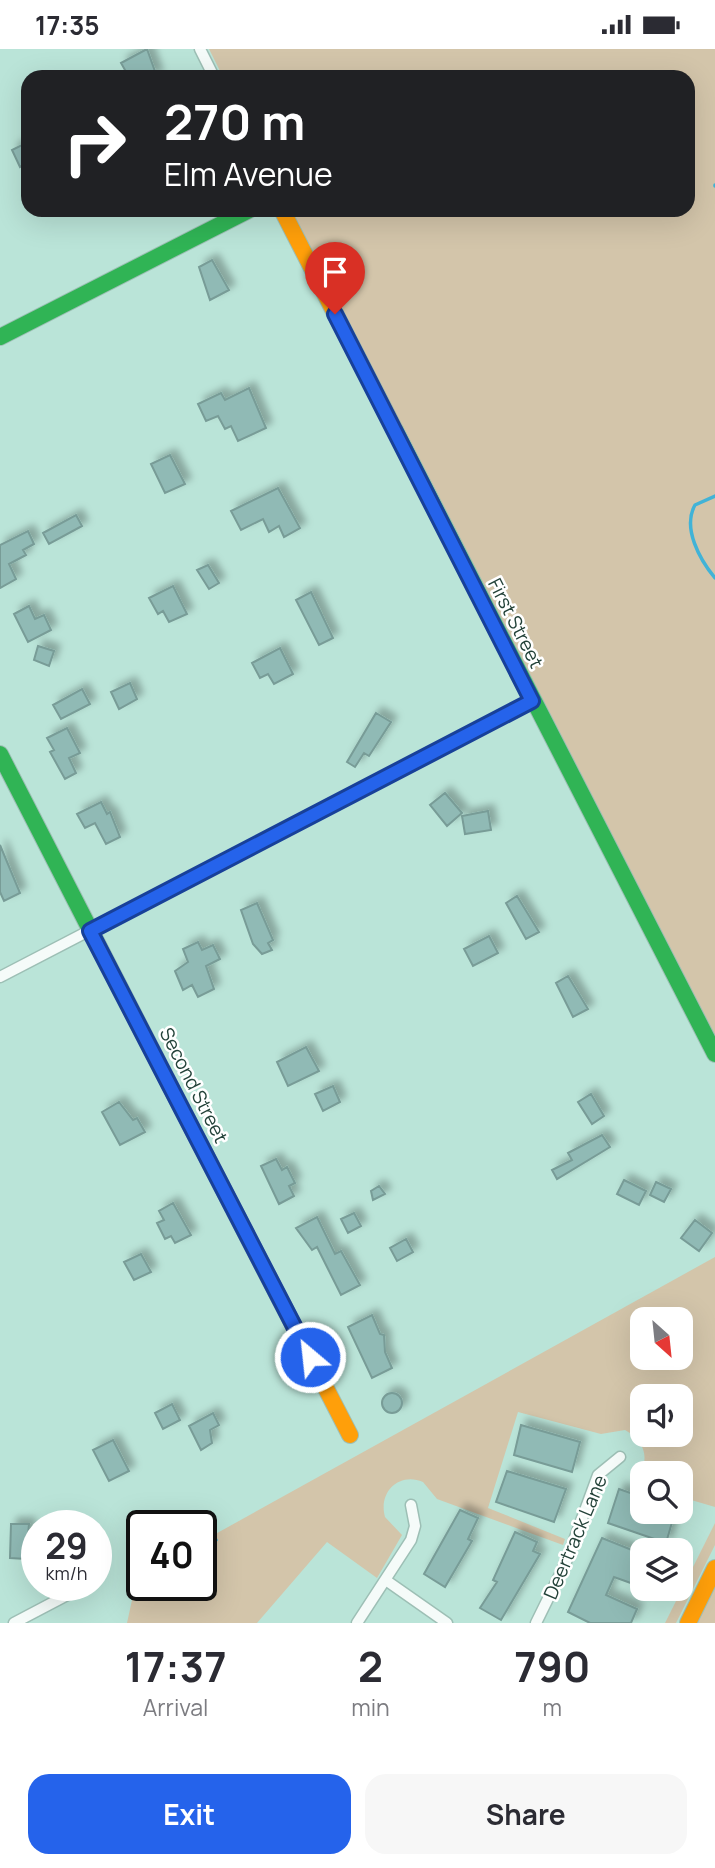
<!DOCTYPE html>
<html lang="en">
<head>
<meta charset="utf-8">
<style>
  body { margin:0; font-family:Manrope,sans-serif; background:#f7f7f7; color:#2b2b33; height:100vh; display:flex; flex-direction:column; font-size:26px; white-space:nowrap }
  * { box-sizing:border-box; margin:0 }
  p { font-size:23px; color:#7c7c81 }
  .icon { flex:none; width:38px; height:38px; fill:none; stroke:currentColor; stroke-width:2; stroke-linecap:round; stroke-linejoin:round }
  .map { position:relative; height:1574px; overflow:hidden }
  .drawer { display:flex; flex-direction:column; background:#fff; flex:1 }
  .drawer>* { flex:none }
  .banner { position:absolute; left:21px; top:21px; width:674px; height:147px; border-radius:21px; box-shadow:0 7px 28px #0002; background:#202124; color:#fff; overflow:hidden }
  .needle { width:46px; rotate:153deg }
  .tools { position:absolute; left:630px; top:1258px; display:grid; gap:14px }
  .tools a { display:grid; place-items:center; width:63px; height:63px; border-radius:14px; background:#fff; box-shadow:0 7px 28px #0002; font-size:35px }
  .speed { position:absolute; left:21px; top:1461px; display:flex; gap:14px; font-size:35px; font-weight:700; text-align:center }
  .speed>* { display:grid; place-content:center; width:91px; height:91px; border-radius:50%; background:#fff; box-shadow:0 7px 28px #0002; line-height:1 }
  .speed small { font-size:18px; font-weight:400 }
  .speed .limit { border:4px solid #111; border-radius:10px; background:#fff; color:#111 }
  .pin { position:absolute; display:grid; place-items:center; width:60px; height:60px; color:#fff; margin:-72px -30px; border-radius:50% 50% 50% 0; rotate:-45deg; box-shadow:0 0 7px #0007 }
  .pin .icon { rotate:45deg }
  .me { position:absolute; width:77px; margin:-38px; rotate:332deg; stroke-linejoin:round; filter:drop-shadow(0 0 5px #0008) }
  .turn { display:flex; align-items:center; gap:24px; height:147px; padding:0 28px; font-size:32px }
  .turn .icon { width:91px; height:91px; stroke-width:2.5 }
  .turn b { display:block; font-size:49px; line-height:60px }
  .eta { display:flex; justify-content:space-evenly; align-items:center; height:119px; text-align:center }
  .eta b { font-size:42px; font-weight:700; line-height:49px }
  .action { display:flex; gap:14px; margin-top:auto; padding:14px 28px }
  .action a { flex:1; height:80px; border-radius:21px; background:#2563eb; color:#fff; font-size:28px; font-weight:700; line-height:80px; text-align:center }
  .action a+a { background:#f7f7f7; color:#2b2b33 }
  .status { display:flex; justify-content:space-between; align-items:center; height:49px; padding:0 35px; background:#fff; direction:ltr }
  .status svg { height:19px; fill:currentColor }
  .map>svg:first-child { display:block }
  .green { fill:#d3c5aa; fill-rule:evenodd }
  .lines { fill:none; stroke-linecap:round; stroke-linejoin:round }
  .stream { stroke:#41b3d7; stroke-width:3.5 }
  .building { fill:#90bab5; stroke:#789c97; stroke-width:2; filter:url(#shadow) }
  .street-casing { stroke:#9dbfb5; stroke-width:13 }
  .fast-casing { stroke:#9dbfb5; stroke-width:18 }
  .slow-casing { stroke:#9dbfb5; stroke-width:18 }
  .street { stroke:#f5fbf9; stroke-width:10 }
  .fast { stroke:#30b455; stroke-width:16 }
  .slow { stroke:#ff9f0a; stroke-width:16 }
  .route-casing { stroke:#184099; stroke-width:18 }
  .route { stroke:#2563eb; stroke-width:12 }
  .labels { text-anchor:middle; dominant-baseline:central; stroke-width:5; stroke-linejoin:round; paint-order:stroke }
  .street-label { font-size:19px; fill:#234239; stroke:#fff }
</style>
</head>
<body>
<div class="status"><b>17:35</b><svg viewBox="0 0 49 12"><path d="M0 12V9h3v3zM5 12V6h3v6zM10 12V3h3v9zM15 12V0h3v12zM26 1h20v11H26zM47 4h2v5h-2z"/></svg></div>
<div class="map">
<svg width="715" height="1574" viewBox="0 0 715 1574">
  <defs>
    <filter id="shadow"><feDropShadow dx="6" dy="-6" stdDeviation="3.5" flood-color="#0004"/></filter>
  </defs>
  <rect width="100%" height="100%" fill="#bae4d8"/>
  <path class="green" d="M209 0H715V992L291 161H688V28H223Z
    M715 1208V1458L681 1448V1424H642V1437L630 1433C652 1418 648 1393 625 1381L601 1385 518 1363 488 1459 565 1490 563 1496 437 1450 423 1433C399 1423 378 1443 385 1468L402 1486 377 1529 327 1493 257 1574H127L137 1528 142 1525V1536H201V1493ZM642 1270H681V1309H642ZM642 1348H681V1386H642Z
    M715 1474V1496L676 1574H665Z
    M715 1538V1574H697Z"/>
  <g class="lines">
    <path class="stream" d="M715 136V137
      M715 447 695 456C682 479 700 511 715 529
      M201 1497 216 1491"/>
  </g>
  <path class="building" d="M147 0 157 28H129L121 14Z
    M28 93V113L20 118 12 101Z
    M212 211 229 241 210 251 199 218Z
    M249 339 266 379 238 392 231 377 225 380 218 367 206 372 198 355 221 344 225 351Z
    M170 406 185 435 165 444 151 415Z
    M278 439 300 479 284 488 279 477 269 483 263 470 241 481 231 462Z
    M76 466 82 477 49 495 43 484Z
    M28 482 34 495 23 501 26 506 9 515 16 530 0 539V496Z
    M208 516 219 534 209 540 197 521Z
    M173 537 187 565 169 573 163 562 158 565 149 549Z
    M311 543 333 589 319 596 296 551Z
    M29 557 35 570 44 566 51 581 28 593 14 565Z
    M38 597 54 602 49 617 34 611Z
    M280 599 293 625 274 635 268 625 260 629 252 614Z
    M130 634 137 650 119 660 111 643Z
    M82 640 90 655 61 670 53 656Z
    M376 664 391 673 369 707 364 704 355 718 347 713Z
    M67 679 80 704 69 709 76 724 65 730 50 703 54 701 47 689Z
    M445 744 462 764 447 777 430 756Z
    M101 753 107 765 110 763 120 788 106 795 95 774 85 779 77 765Z
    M488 762 491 781 465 785 462 767Z
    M0 796 20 844 4 852 0 843Z
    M517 847 539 883 526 890 506 854Z
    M257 854 273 891 268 894 272 901 262 905 253 895 241 861Z
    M489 887 498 904 473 917 464 900Z
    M198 893 202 901 213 896 220 910 206 917 214 940 198 948 192 936 183 941 175 922 188 913 183 900Z
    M568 927 588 960 573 968 556 934Z
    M306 998 319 1022 288 1037 277 1013Z
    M333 1037 340 1053 323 1062 315 1045Z
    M591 1045 604 1067 592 1075 578 1053Z
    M119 1053 133 1071 137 1069 145 1083 120 1096 102 1063Z
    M602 1086 610 1098 557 1130 552 1121 572 1111 568 1104Z
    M276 1110 282 1121 287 1118 295 1134 289 1137 294 1147 279 1155 261 1117Z
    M624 1131 646 1142 639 1156 617 1145Z
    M656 1133 671 1140 664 1153 650 1146Z
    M379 1137 385 1145 373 1151 371 1142Z
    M173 1154 191 1186 175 1194 171 1187 165 1190 157 1174 164 1171 159 1162Z
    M354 1164 361 1177 348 1184 341 1170Z
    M317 1168 335 1205 341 1202 360 1236 341 1246 317 1198 312 1201 296 1179Z
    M695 1171 712 1184 699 1202 681 1189Z
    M406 1190 413 1203 397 1212 390 1199Z
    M141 1205 151 1223 134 1231 124 1213Z
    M372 1266 380 1285 384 1286 385 1303 392 1319 372 1329 348 1278Z
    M382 1354a10 10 0 1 1 20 0a10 10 0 1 1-20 0Z
    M172 1355 180 1371 163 1380 155 1364Z
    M213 1364 219 1376 210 1381 212 1394 201 1401 189 1377Z
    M521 1376 580 1393 572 1423 514 1406Z
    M113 1391 129 1422 109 1432 93 1401Z
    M507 1422 566 1440 554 1473 496 1453Z
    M619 1440 642 1448V1463H675L666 1494 608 1474Z
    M460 1461 478 1469 468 1490 472 1492 445 1538 424 1525Z
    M11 1475H29L26 1510 10 1509Z
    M515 1483 537 1493 533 1502 540 1505 501 1571 480 1559 497 1533 493 1531Z
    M602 1489 642 1505V1538L614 1528 606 1546 637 1560 631 1574H590L568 1563Z"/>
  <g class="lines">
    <defs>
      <path id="street" d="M200 0 214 28
        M0 928 532 652
        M387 1532 447 1574
        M14 1574 71 1544
        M357 1574 411 1491 415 1477 411 1456
        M536 1574 566 1513 598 1426 620 1408"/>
      <path id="fast" d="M0 288 249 161
        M395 381 715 1005
        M0 705 235 1163"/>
      <path id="slow" d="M282 161 395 381
        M235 1163 350 1386
        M688 1574 715 1519"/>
    </defs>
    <use href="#street" class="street-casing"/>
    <use href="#fast" class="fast-casing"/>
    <use href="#slow" class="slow-casing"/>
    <use href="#street" class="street"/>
    <use href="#fast" class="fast"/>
    <use href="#slow" class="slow"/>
  </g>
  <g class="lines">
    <defs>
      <path id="route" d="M310 1308 90 882 532 652 335 265"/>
    </defs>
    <use href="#route" class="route-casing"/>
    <use href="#route" class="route"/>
  </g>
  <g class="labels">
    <g class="street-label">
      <text transform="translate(516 574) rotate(63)">First Street</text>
      <text transform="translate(194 1036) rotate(63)">Second Street</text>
      <text transform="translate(575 1488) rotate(-67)">Deertrack Lane</text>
    </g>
  </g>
</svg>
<div class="tools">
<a><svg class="needle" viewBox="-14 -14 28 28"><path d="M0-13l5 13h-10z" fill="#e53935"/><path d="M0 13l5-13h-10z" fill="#7c7c81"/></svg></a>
<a><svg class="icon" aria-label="sound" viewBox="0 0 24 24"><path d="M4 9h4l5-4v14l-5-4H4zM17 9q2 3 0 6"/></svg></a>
<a><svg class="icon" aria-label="search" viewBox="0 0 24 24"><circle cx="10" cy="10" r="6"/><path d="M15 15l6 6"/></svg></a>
<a><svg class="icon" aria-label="layers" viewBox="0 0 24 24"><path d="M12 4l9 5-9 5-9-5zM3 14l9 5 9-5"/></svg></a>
</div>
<div class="speed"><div>29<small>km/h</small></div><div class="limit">40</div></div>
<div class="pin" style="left:335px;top:265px;background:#d93025"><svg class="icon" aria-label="arrive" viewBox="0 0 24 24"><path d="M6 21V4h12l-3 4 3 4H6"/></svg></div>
<svg class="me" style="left:310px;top:1308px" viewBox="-20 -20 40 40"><circle r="17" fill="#2563eb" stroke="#fff" stroke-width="3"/><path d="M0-11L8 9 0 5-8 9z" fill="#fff"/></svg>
<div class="banner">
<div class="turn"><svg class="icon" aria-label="right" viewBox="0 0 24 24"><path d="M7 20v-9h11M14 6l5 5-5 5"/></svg><div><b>270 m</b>Elm Avenue</div></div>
</div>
</div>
<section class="drawer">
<div class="eta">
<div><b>17:37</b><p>Arrival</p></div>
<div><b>2</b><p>min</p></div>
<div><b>790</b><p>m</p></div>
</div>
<div class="action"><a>Exit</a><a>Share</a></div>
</section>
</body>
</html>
